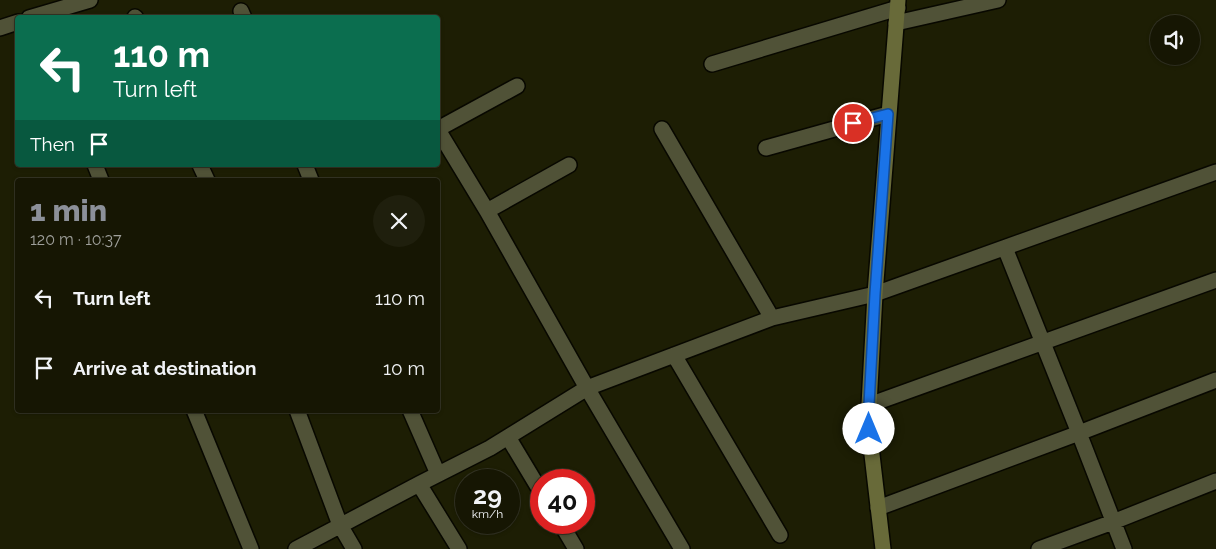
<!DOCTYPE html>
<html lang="en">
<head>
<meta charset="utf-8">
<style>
  body { margin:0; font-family:Raleway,sans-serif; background:#1f1f0d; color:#f1f3f6; height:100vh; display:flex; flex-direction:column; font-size:19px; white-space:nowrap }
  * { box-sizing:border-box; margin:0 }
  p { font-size:16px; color:#9e9f9a }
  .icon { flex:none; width:28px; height:28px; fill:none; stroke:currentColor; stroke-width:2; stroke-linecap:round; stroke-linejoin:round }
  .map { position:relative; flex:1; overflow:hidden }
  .drawer { position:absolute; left:15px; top:178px; width:425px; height:235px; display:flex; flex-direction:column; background:#161603; border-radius:5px; box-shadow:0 1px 4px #0004,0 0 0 1px #353525 }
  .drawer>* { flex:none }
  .banner { position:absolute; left:15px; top:15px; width:425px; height:152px; border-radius:5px; box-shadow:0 1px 4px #0004,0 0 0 1px #353525; background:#0b6e4f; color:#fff; overflow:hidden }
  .fabs { position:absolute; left:1150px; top:15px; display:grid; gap:10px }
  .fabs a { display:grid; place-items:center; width:50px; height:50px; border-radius:50%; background:#161603; box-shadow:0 1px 4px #0004,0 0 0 1px #353525; font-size:25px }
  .speed { position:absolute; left:455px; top:469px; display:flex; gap:10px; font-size:25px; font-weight:700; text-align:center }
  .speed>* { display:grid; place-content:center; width:65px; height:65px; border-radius:50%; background:#161603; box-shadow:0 1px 4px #0004,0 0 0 1px #353525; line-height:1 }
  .speed small { font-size:12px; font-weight:400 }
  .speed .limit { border:8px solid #d22; background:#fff; color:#111 }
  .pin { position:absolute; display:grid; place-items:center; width:42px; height:42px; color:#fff; margin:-21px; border:2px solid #fff; border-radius:50%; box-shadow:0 1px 5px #0007 }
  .me { position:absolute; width:55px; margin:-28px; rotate:0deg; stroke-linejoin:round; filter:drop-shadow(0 0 4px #0008) }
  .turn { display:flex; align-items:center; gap:18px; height:105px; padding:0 15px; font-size:22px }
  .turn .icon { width:65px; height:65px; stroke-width:2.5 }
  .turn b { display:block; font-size:35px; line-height:42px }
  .then { display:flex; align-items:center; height:48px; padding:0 15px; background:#0003; gap:10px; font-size:19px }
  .round { display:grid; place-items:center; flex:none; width:52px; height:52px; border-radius:26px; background:#1f1f0d }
  .summary { display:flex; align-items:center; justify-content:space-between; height:85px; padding:0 15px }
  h1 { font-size:30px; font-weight:800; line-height:38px; color:#8c9099 }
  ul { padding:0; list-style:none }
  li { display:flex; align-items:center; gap:15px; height:70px; padding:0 15px }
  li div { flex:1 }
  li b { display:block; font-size:19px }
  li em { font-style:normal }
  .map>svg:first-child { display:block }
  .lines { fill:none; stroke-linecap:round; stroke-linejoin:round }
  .street-casing { stroke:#080800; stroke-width:18 }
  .secondary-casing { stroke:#080800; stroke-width:18 }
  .street { stroke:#505237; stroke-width:15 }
  .secondary { stroke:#686a39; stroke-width:15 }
  .route-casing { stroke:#114b97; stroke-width:12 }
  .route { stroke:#1a73e8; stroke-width:9 }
</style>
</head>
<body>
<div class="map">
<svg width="1216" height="549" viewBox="0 0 1216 549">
  <rect width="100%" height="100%" fill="#1d1e04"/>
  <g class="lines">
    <defs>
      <path id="street" d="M241 11 244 18
        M135 17 136 18
        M29 18 90 0
        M896 23 998 0
        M0 28 18 22
        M712 64 898 8
        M438 129 517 86
        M662 129 772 318
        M438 130 487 211 587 388 682 549
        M766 148 888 114
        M95 165 101 180
        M200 165 207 180
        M305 165 311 180
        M487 211 569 165
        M1005 248 1079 433 1124 549
        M674 355 780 535
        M869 405 1216 280
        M194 410 251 549
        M297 410 340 525 354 549
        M410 410 438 474
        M508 437 541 492
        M419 484 459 549
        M878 508 1079 433 1216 380
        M560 522 576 549
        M296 549 419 484 490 448 587 388 772 318 875 294 1216 172
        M1039 549 1113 522 1216 481"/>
      <path id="secondary" d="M883 549 869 429V405L875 294 898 0"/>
    </defs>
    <use href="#street" class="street-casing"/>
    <use href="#secondary" class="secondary-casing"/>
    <use href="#street" class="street"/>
    <use href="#secondary" class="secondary"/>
  </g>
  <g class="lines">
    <defs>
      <path id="route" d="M853 123 888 114 875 294 869 405V429"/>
    </defs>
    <use href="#route" class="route-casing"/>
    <use href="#route" class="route"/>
  </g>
</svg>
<div class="fabs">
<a><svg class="icon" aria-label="sound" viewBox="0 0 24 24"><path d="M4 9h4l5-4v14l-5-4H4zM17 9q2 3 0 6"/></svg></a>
</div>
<div class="speed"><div>29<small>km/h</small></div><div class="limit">40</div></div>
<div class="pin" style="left:853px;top:123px;background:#d93025"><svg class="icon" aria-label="arrive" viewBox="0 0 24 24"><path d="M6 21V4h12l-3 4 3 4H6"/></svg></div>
<svg class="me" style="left:869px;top:429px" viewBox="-20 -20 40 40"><circle r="19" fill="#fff"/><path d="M0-13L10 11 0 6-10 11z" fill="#1a73e8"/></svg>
<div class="banner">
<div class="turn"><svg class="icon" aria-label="left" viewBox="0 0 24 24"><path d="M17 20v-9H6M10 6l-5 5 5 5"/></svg><div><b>110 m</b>Turn left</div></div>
<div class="then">Then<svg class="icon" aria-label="arrive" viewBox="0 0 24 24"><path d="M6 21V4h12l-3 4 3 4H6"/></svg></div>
</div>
<section class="drawer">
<div class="summary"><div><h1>1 min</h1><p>120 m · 10:37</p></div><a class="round"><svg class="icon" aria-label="close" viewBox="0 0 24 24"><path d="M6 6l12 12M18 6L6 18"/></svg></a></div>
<ul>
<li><svg class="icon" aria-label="left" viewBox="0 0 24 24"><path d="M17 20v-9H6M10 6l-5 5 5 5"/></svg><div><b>Turn left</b></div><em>110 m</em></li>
<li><svg class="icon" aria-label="arrive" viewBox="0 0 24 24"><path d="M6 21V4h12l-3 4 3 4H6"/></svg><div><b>Arrive at destination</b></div><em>10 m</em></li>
</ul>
</section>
</div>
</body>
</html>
